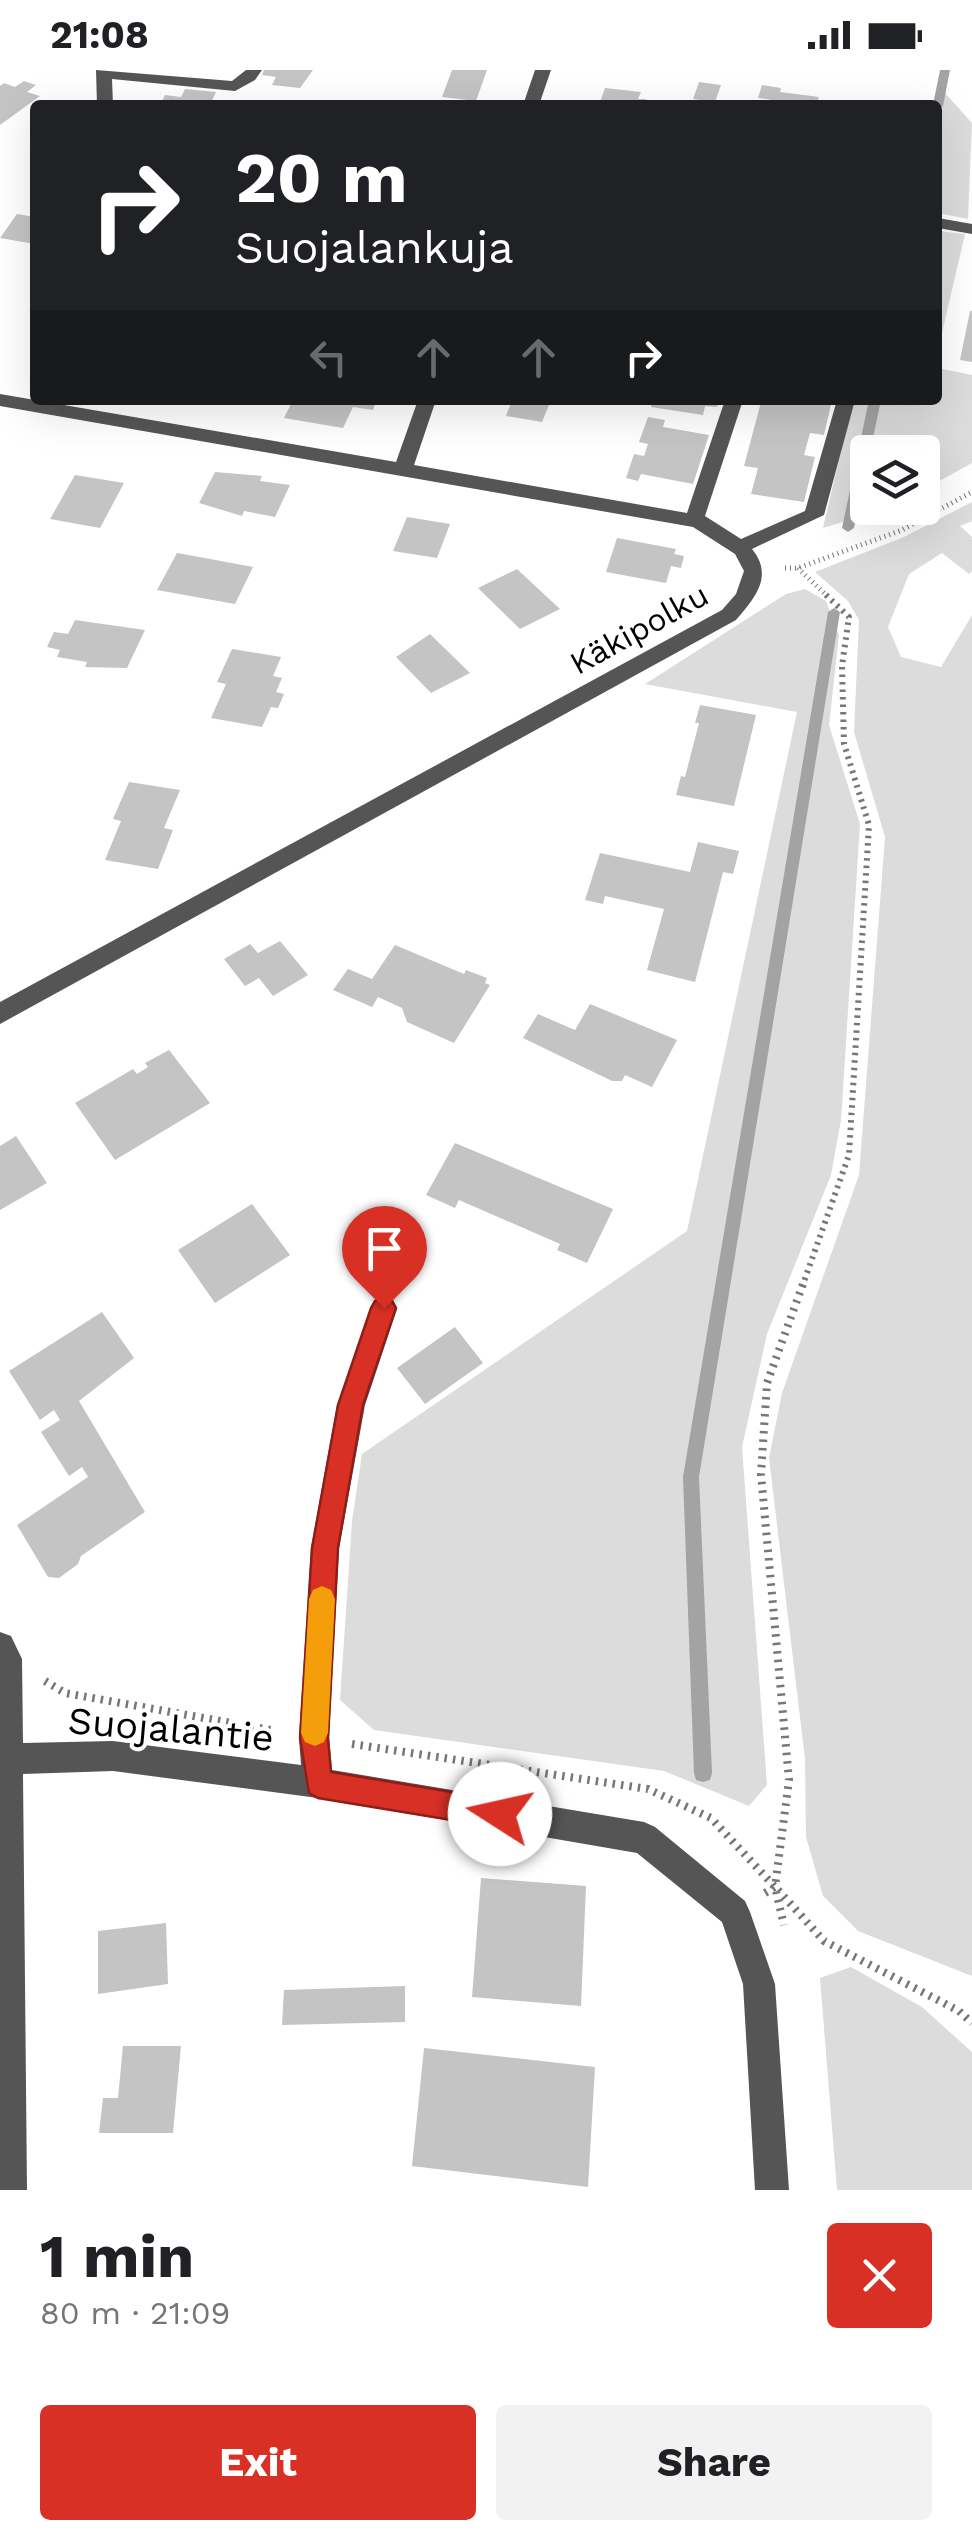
<!DOCTYPE html>
<html lang="en">
<head>
<meta charset="utf-8">
<style>
  body { margin:0; font-family:"Work Sans",sans-serif; background:#f2f2f2; color:#202124; height:100vh; display:flex; flex-direction:column; font-size:38px; white-space:nowrap }
  * { box-sizing:border-box; margin:0 }
  p { font-size:32px; color:#757577 }
  .icon { flex:none; width:55px; height:55px; fill:none; stroke:currentColor; stroke-width:2; stroke-linecap:round; stroke-linejoin:round }
  .map { position:relative; height:2120px; overflow:hidden }
  .drawer { display:flex; flex-direction:column; background:#fff; flex:1 }
  .drawer>* { flex:none }
  .guide { position:absolute; left:30px; top:30px; width:912px; height:305px; border-radius:10px; box-shadow:0 10px 40px #0002; background:#202124; color:#fff; overflow:hidden }
  .fabs { position:absolute; left:850px; top:365px; display:grid; gap:20px }
  .fabs a { display:grid; place-items:center; width:90px; height:90px; border-radius:10px; background:#fff; box-shadow:0 10px 40px #0002; font-size:50px }
  .pin { position:absolute; display:grid; place-items:center; width:85px; height:85px; color:#fff; margin:-102px -42px; border-radius:50% 50% 50% 0; rotate:-45deg; box-shadow:0 0 10px #0007 }
  .pin .icon { rotate:45deg }
  .me { position:absolute; width:110px; margin:-55px; rotate:280deg; stroke-linejoin:round; filter:drop-shadow(0 0 8px #0008) }
  .turn { display:flex; align-items:center; gap:35px; height:210px; padding:0 40px; font-size:45px }
  .turn .icon { width:130px; height:130px; stroke-width:2.5 }
  .turn b { display:block; font-size:70px; line-height:85px }
  .lanes { display:flex; align-items:center; height:95px; padding:0 40px; background:#0003; justify-content:center; gap:50px; direction:ltr }
  .lanes .off { opacity:.35 }
  .round { display:grid; place-items:center; flex:none; width:105px; height:105px; border-radius:10px; background:#f2f2f2 }
  .headline { display:flex; align-items:center; justify-content:space-between; height:170px; padding:0 40px }
  h1 { font-size:60px; font-weight:700; line-height:75px }
  .button { display:flex; gap:20px; margin-top:auto; padding:20px 40px }
  .button a { flex:1; height:115px; border-radius:10px; background:#d93025; color:#fff; font-size:40px; font-weight:700; line-height:115px; text-align:center }
  .button a+a { background:#f2f2f2; color:#202124 }
  .status { display:flex; justify-content:space-between; align-items:center; height:70px; padding:0 50px; background:#fff; direction:ltr }
  .status svg { height:28px; fill:currentColor }
  .map>svg:first-child { display:block }
  .green { fill:#dcdcdc }
  .lines { fill:none; stroke-linecap:round; stroke-linejoin:round }
  .stream { fill:#a3a3a3; fill-rule:evenodd }
  .building { fill:#c4c4c4 }
  .path-far2 { stroke:#777; stroke-width:5; stroke-dasharray:1 4; stroke-linecap:butt }
  .path-far1 { stroke:#777; stroke-width:6; stroke-dasharray:2.5 5; stroke-linecap:butt }
  .path { stroke:#777; stroke-width:8; stroke-dasharray:2.5 6; stroke-linecap:butt }
  .minor { fill:#555; fill-rule:evenodd }
  .route { fill:#d93025; stroke:#8d1f18; stroke-width:2.5 }
  .slow { fill:#f59e0b }
  .labels { text-anchor:middle; dominant-baseline:central; stroke-width:8; stroke-linejoin:round; paint-order:stroke }
  .street-label { font-size:32px; fill:#000; stroke:#fff }
  .near-street-label { font-size:38px; fill:#000; stroke:#fff }
</style>
</head>
<body>
<div class="status"><b>21:08</b><svg viewBox="0 0 49 12"><path d="M0 12V9h3v3zM5 12V6h3v6zM10 12V3h3v9zM15 12V0h3v12zM26 1h20v11H26zM47 4h2v5h-2z"/></svg></div>
<div class="map">
<svg width="972" height="2120" viewBox="0 0 972 2120">
  <rect width="100%" height="100%" fill="#fff"/>
  <path class="green" d="M936 23H945L972 53 968 149 938 143V35H933Z
    M938 161 965 164 938 280Z
    M938 298 972 305V393L923 420 922 382H868V438H889L823 458 853 330H938Z
    M972 432V451L960 456 972 467V501L969 504 942 483 909 504 888 557 901 587 941 597 972 545V1906L858 1861 823 1826 806 1767 805 1689 769 1388 782 1323 859 1105 885 767 854 662 859 550 848 531 815 502 904 467Z
    M805 519 826 531 839 565 829 655 860 754 841 1050 831 1105 767 1264 742 1377 767 1715 749 1736 664 1701 374 1660 340 1630 352 1451 362 1384 687 1161 797 642 645 614 786 524Z
    M851 1897 922 1937 972 1982V2120H837L820 1908Z"/>
  <g class="lines">
    <path class="stream" d="M940 0H950L943 36 938 39V35H933Z
      M869 330H881L870 382H868L854 458 848 462 842 458Z
      M834 538 840 542 699 1407 712 1703 710 1710 703 1712 696 1710 694 1703 683 1407 828 542Z"/>
  </g>
  <path class="building" d="M264 0H313L300 18 272 15 276 7 262 5Z
    M452 0H487L476 31 442 27Z
    M24 11 36 15 27 22 40 26 0 55V16L4 13 15 17Z
    M699 12 721 15 715 32 693 29Z
    M762 15 781 18 780 22 819 27 816 35H770L772 30 758 28Z
    M605 18 641 22 638 29H646L644 35H599Z
    M185 19 216 22 210 35H160L165 25 181 27Z
    M17 144 35 147V174L0 168Z
    M970 241H972V292L960 290Z
    M293 330H362L376 332 373 340 353 337 343 358 284 348Z
    M512 330H551L542 352 506 346Z
    M653 330H720L717 337 705 336 703 345 651 337Z
    M777 330H832L824 365 810 363 804 385 815 387 804 432 751 424 758 398 744 396 761 332 776 335Z
    M648 347 665 350 663 357 709 365 693 414 641 404 638 411 626 408 634 384 644 386 648 374 639 372Z
    M215 402 262 406 260 411 290 415 275 447 244 441 242 446 199 433Z
    M75 405 124 413 100 458 50 449Z
    M407 447 450 454 437 488 393 481Z
    M617 468 676 479 674 484 684 486 681 498 671 496 666 513 606 502Z
    M177 483 194 486 253 497 235 534 157 520Z
    M517 499 560 539 520 559 478 518Z
    M75 550 145 560 127 598 85 597 87 592 57 587 60 580 47 577 54 562 68 564Z
    M430 564 470 603 431 623 396 587Z
    M232 579 281 587 273 606 282 608 276 622 284 624 278 638 271 637 262 657 211 648 226 614 217 612Z
    M700 635 756 645 734 736 676 725 681 706 685 707 699 653H695Z
    M129 712 180 720 164 758 173 760 158 799 105 790 121 751 113 749Z
    M698 772 739 781 733 804 723 802 695 912 647 900 664 839 605 826 603 834 585 830 600 783 690 802Z
    M280 871 308 905 273 926 259 908 245 916 224 889 250 874 258 883Z
    M395 875 464 904 466 900 487 908 485 913 490 915 454 973 407 952 402 938 378 927 372 937 333 920 348 899 372 909Z
    M590 934 677 970 652 1017 625 1005 622 1011H612L523 968 538 944 575 960Z
    M169 980 210 1033 115 1090 75 1033 133 999 137 1004 148 997 145 993Z
    M16 1066 47 1113 0 1140V1076Z
    M455 1073 613 1139 587 1193 557 1180 560 1174 459 1130 455 1138 426 1125Z
    M252 1134 290 1185 215 1233 178 1180Z
    M102 1242 134 1288 79 1331 145 1442 81 1486 78 1494 59 1508 48 1507 17 1455 88 1407 82 1397 69 1406 41 1362 60 1350 54 1340 40 1350 9 1301Z
    M455 1257 483 1293 425 1334 397 1298Z
    M481 1808 586 1816 581 1936 472 1927Z
    M166 1853 168 1914 98 1924V1861Z
    M405 1916V1952L282 1955 284 1920Z
    M123 1976H181L173 2063H99L103 2028H118Z
    M424 1978 595 1997 588 2117 412 2096Z"/>
  <g class="lines">
    <path class="path-far2" d="M785 498H798L902 460 972 422
      M798 498 828 527"/>
    <path class="path-far1" d="M802 1217 849 1085 869 755 844 674 842 596 849 547 825 524"/>
    <path class="path" d="M45 1611 65 1623 276 1661
      M352 1674 648 1719 711 1748 775 1817 784 1855
      M778 1820 824 1871 959 1941 972 1953
      M765 1823 775 1817 789 1710 761 1404 767 1313 803 1214"/>
    <path class="minor" d="M96 0 232 11 246 0H262L255 10 235 21 112 9 113 35H97Z
      M535 0H551L539 35H523Z
      M938 148 972 154V164L938 158Z
      M0 324 396 392 418 330H436L414 395 687 443 725 330H743L705 446 741 469 805 441 837 330H855L824 445 752 479C774 506 755 528 736 550L0 954V932L722 540 736 524 744 501 735 484 693 457 0 336Z
      M384 1227 393 1230 397 1239 365 1335 339 1478 329 1668 332 1700 644 1752 655 1757 745 1831 750 1842 775 1914 789 2120H755L743 1914 722 1852 637 1783 318 1728 113 1701 23 1704 27 2120H0V1562L11 1566 22 1589 23 1673 113 1671 301 1695 299 1668 311 1478 337 1335 371 1239 375 1230Z"/>
  </g>
  <path class="route" d="M384 1227 392 1231 396 1238 363 1335 338 1478 328 1668 331 1702 500 1730 510 1734 514 1744 510 1754 500 1758 318 1728 309 1723 300 1668 312 1478 338 1335 371 1238 375 1231Z"/>
  <path class="slow" d="M322 1516 331 1520 335 1529 328 1663 324 1672 315 1676 305 1672 301 1663 309 1529 313 1520Z"/>
  <g class="labels">
    <g class="street-label">
      <text transform="translate(639 559) rotate(-29)">Käkipolku</text>
    </g>
    <g class="near-street-label">
      <text transform="translate(171 1659) rotate(5)">Suojalantie</text>
    </g>
  </g>
</svg>
<div class="fabs">
<a><svg class="icon" aria-label="layers" viewBox="0 0 24 24"><path d="M12 4l9 5-9 5-9-5zM3 14l9 5 9-5"/></svg></a>
</div>
<div class="pin" style="left:384px;top:1238px;background:#d93025"><svg class="icon" aria-label="arrive" viewBox="0 0 24 24"><path d="M6 21V4h12l-3 4 3 4H6"/></svg></div>
<svg class="me" style="left:500px;top:1744px" viewBox="-20 -20 40 40"><circle r="19" fill="#fff"/><path d="M0-13L10 11 0 6-10 11z" fill="#d93025"/></svg>
<div class="guide">
<div class="turn"><svg class="icon" aria-label="right" viewBox="0 0 24 24"><path d="M7 20v-9h11M14 6l5 5-5 5"/></svg><div><b>20 m</b>Suojalankuja</div></div>
<div class="lanes"><svg class="icon off" aria-label="left" viewBox="0 0 24 24"><path d="M17 20v-9H6M10 6l-5 5 5 5"/></svg><svg class="icon off" aria-label="ahead" viewBox="0 0 24 24"><path d="M12 20V5M6 11l6-6 6 6"/></svg><svg class="icon off" aria-label="ahead" viewBox="0 0 24 24"><path d="M12 20V5M6 11l6-6 6 6"/></svg><svg class="icon" aria-label="right" viewBox="0 0 24 24"><path d="M7 20v-9h11M14 6l5 5-5 5"/></svg></div>
</div>
</div>
<section class="drawer">
<div class="headline"><div><h1>1 min</h1><p>80 m · 21:09</p></div><a class="round" style="background:#d93025;color:#fff"><svg class="icon" aria-label="close" viewBox="0 0 24 24"><path d="M6 6l12 12M18 6L6 18"/></svg></a></div>
<div class="button"><a>Exit</a><a>Share</a></div>
</section>
</body>
</html>
